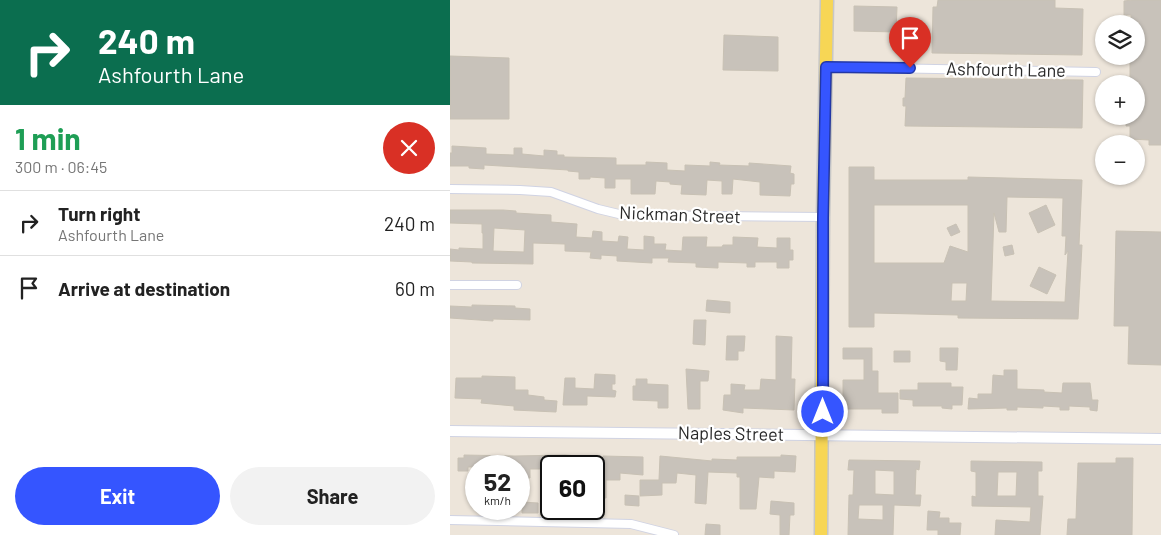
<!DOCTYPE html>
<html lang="en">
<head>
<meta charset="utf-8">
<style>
  body { margin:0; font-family:Barlow,sans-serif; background:#f2f2f2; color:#222; height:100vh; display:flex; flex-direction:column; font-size:19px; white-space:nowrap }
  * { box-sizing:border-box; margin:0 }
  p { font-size:16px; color:#767676 }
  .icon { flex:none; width:28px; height:28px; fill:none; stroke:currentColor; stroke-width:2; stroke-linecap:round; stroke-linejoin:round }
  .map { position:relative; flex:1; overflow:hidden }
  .details { display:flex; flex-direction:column; background:#fff; width:450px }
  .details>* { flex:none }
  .guide { background:#0b6e4f; color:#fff; overflow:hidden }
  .fabs { position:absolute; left:645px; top:15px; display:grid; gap:10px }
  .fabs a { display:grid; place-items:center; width:50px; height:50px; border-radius:50%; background:#fff; box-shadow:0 1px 4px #0004; font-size:25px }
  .speed { position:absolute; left:15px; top:455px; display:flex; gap:10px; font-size:25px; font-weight:700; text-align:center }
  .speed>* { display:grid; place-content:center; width:65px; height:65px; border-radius:50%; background:#fff; box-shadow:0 1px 4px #0004; line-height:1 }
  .speed small { font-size:12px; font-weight:400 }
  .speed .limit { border:2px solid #111; border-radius:8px; background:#fff; color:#111 }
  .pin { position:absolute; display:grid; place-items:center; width:42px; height:42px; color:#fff; margin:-51px -21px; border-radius:50% 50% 50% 0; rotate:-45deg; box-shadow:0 0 5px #0007 }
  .pin .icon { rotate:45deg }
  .me { position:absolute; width:55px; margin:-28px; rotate:0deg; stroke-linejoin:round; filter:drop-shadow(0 0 4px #0008) }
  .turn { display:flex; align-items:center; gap:18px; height:105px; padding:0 15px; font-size:22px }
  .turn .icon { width:65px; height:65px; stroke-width:2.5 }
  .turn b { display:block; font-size:35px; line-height:42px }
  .round { display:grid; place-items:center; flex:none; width:52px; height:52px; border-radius:26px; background:#f2f2f2 }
  .head { display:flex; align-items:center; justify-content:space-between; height:85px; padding:0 15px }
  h1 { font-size:30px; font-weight:700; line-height:38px; color:#1e9e55 }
  .primary-button { display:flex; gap:10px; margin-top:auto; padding:10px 15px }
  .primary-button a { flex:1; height:58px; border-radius:30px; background:#3555ff; color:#fff; font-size:20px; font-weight:700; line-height:58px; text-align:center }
  .primary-button a+a { background:#f2f2f2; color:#222 }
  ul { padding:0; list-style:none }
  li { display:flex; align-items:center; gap:15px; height:65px; padding:0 15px; border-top:1px solid #e0e0e0 }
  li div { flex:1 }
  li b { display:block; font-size:19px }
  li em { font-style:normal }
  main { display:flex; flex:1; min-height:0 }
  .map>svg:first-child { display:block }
  .building { fill:#c8c2ba; stroke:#c8c1b4; fill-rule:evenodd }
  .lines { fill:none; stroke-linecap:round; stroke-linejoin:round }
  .minor-casing { stroke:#d0d3e3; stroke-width:10 }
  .tertiary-casing { stroke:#d0d3e3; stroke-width:12 }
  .primary-casing { stroke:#c7c7c7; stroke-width:15 }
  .minor { stroke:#fff; stroke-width:8 }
  .tertiary { stroke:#fff; stroke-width:10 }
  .primary { stroke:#f7d655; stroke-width:12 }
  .route-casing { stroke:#2237a6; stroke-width:12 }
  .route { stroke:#3555ff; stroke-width:9 }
  .labels { text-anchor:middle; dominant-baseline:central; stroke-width:4.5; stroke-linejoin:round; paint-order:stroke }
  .street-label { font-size:18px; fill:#292929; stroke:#fff }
</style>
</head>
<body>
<main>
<section class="details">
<div class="guide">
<div class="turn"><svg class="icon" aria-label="right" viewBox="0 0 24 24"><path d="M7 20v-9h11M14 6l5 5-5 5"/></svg><div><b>240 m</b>Ashfourth Lane</div></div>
</div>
<div class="head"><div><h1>1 min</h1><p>300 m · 06:45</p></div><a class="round" style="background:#d93025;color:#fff"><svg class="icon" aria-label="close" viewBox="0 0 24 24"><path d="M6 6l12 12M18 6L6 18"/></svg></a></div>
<ul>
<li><svg class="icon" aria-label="right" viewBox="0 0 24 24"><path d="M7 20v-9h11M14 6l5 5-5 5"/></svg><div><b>Turn right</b><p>Ashfourth Lane</p></div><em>240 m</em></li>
<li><svg class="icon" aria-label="arrive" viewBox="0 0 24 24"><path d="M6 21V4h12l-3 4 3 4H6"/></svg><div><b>Arrive at destination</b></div><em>60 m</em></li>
</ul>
<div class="primary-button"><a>Exit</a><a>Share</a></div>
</section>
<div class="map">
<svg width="711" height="535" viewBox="0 0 711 535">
  <rect width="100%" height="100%" fill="#ede5da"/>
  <path class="building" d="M488 0H605V8L633 9 632 55 482 53 483 7H487Z
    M682 0H711V145H699V140L680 139V126H676V116H686V84H680V60H685L686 56V24H681V15H674V1Z
    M404 6 447 7 446 32 404 31Z
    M274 35 328 37V71L273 70Z
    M0 56 59 58V119H0Z
    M456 78 633 80 632 128 455 126 456 106H453V98H455Z
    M2 146 36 148V154L64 155V148H72V154L94 156V150L107 151V155H114V157L166 158V165H196V162L217 163V170L235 171V165L260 166V162L270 163 269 165 299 166V163L341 166 340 173 344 174V184H341L340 196 310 195V182L283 179 282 194H272V181L257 180 256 195 231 194 232 185 220 184V182L206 181 205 194H181V179H165V188H155V178L140 177V179H129V172L118 171V170L34 165V169L19 168V166H0V153H2Z
    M399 167H424V180H518V177L632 180 629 245H632L628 319 508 318V315L424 313V327H399ZM557 197 613 198 612 236H616L615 255 618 251 615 302 541 301 544 213 549 232H556ZM424 205H518V252L500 246 494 263H424ZM502 283H517L516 301H501Z
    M596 205 605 225 588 233 579 213Z
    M0 210H53L66 211V213L82 214 101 215V222L127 224 126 237 142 238 143 231 152 232V241L168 242 169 236 178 237 177 249 194 250V236L204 237V244H216L215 250 232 251 233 237H257L256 247H272L273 245H283V237L308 238 307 247 327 248V238H340V250H343V260H339V268H327V262H305V267H297V263L268 262V268L246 267V263L218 262 219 258H202V263L167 261V256L151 255V259L140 258 141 252 115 251V244L83 243V264L22 263V262L0 261V249L9 250V248L33 249V233H32V224L0 223ZM44 228 75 230 74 252 43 251Z
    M506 224 510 232 501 236 497 228Z
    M666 231 711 232V365L678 364 679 326H664Z
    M562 245 564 254 555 256 553 247Z
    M589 267 606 275 597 294 580 286Z
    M257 300 280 302V313L256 311Z
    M22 305 65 306V308L80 309V320L43 319V321L0 318V306L22 307Z
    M244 320H256L255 345 243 344Z
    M277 336H295L294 351H288V360H276Z
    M326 336 342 337 341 379H345L344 410 293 408V413L273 410 274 395H281V384L295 385 294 390H310L311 379 326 380Z
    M393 348H422V371H428V393H448V413H432V409H393V380H414V359H393Z
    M490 348H508L507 370H496V362L490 361Z
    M444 351H460V362H444Z
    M236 369 259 371 258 381H250V409H238Z
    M554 370H567V389L594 390V392L612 393 613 383H640L642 400H648L647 411 640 410V407L619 406V410H610V407L593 406V408L567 407V410H557V408L518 409 519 398 528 399V394H542L543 375 554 376Z
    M145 374 165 375V384H162V390L166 391 165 397 137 396V405H113L115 378H125V388L144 389Z
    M32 376 65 377V390H78V395L94 397V400L107 401 106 412 64 410V406L31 403 32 399 5 398 6 378H32Z
    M186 379H197V384L218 385V408H208V401L183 400V386H186Z
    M468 383H501V387H513L512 405H502V409L492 408V406H463V400L450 399V390H468Z
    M14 455 65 456 115 455 153 458V456L193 457V475L170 473V480H156V498H145L146 466H101V469H80V478H69V466L18 467V471H8V458H14Z
    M331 455 346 456 345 472 324 471V478L309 477 306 509H290V477H287V473L258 472 256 504 245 503 246 475 227 473 226 483H212V495L190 496V480H209L210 456 262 461V459L287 460V457H331Z
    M666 458H683L682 535H617L618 519H626L628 463H666Z
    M399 460 470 461 469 470 466 469 465 495H471L470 506 444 505 443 535H398L399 495H403L404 470H398ZM425 470 444 471V495L425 494ZM409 505H433V520L408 519Z
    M521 461 592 462V471H588V496H593L590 535H545L546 520 580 522 581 507 522 506V496L526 497V472L521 471ZM548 472H567L566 496H547Z
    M175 495 189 496V506L175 505Z
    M321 501 344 503V515H340L339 535H330V515L320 514Z
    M72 502 88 503V513H72Z
    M478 511 490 512 489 518H499V523H511L510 535H488V530H477Z
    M256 524 270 525V535H255Z"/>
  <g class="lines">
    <defs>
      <path id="minor" d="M376 67 646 72
        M0 189 70 190 101 192 148 209 173 215 373 217
        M0 285H67
        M0 520 181 524 224 535"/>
      <path id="tertiary" d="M0 431 711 439"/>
      <path id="primary" d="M371 535 373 217 377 0"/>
    </defs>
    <use href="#minor" class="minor-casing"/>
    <use href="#tertiary" class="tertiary-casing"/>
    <use href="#primary" class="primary-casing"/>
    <use href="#minor" class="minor"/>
    <use href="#tertiary" class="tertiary"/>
    <use href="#primary" class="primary"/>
  </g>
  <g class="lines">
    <defs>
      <path id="route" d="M373 412V218L376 67 460 68"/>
    </defs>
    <use href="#route" class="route-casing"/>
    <use href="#route" class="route"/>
  </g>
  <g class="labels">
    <g class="street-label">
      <text transform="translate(556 69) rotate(1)">Ashfourth Lane</text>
      <text transform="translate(230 214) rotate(2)">Nickman Street</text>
      <text transform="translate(281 433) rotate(1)">Naples Street</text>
    </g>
  </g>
</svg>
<div class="fabs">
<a><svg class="icon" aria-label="layers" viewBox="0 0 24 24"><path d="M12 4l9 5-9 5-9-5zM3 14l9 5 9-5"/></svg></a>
<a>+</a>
<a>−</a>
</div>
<div class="speed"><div>52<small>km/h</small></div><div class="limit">60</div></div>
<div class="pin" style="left:460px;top:68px;background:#d93025"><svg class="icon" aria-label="arrive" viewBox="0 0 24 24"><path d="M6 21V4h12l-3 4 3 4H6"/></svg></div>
<svg class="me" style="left:373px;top:412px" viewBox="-20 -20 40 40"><circle r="17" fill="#3555ff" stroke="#fff" stroke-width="3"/><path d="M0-11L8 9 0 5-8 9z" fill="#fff"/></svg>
</div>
</main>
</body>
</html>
